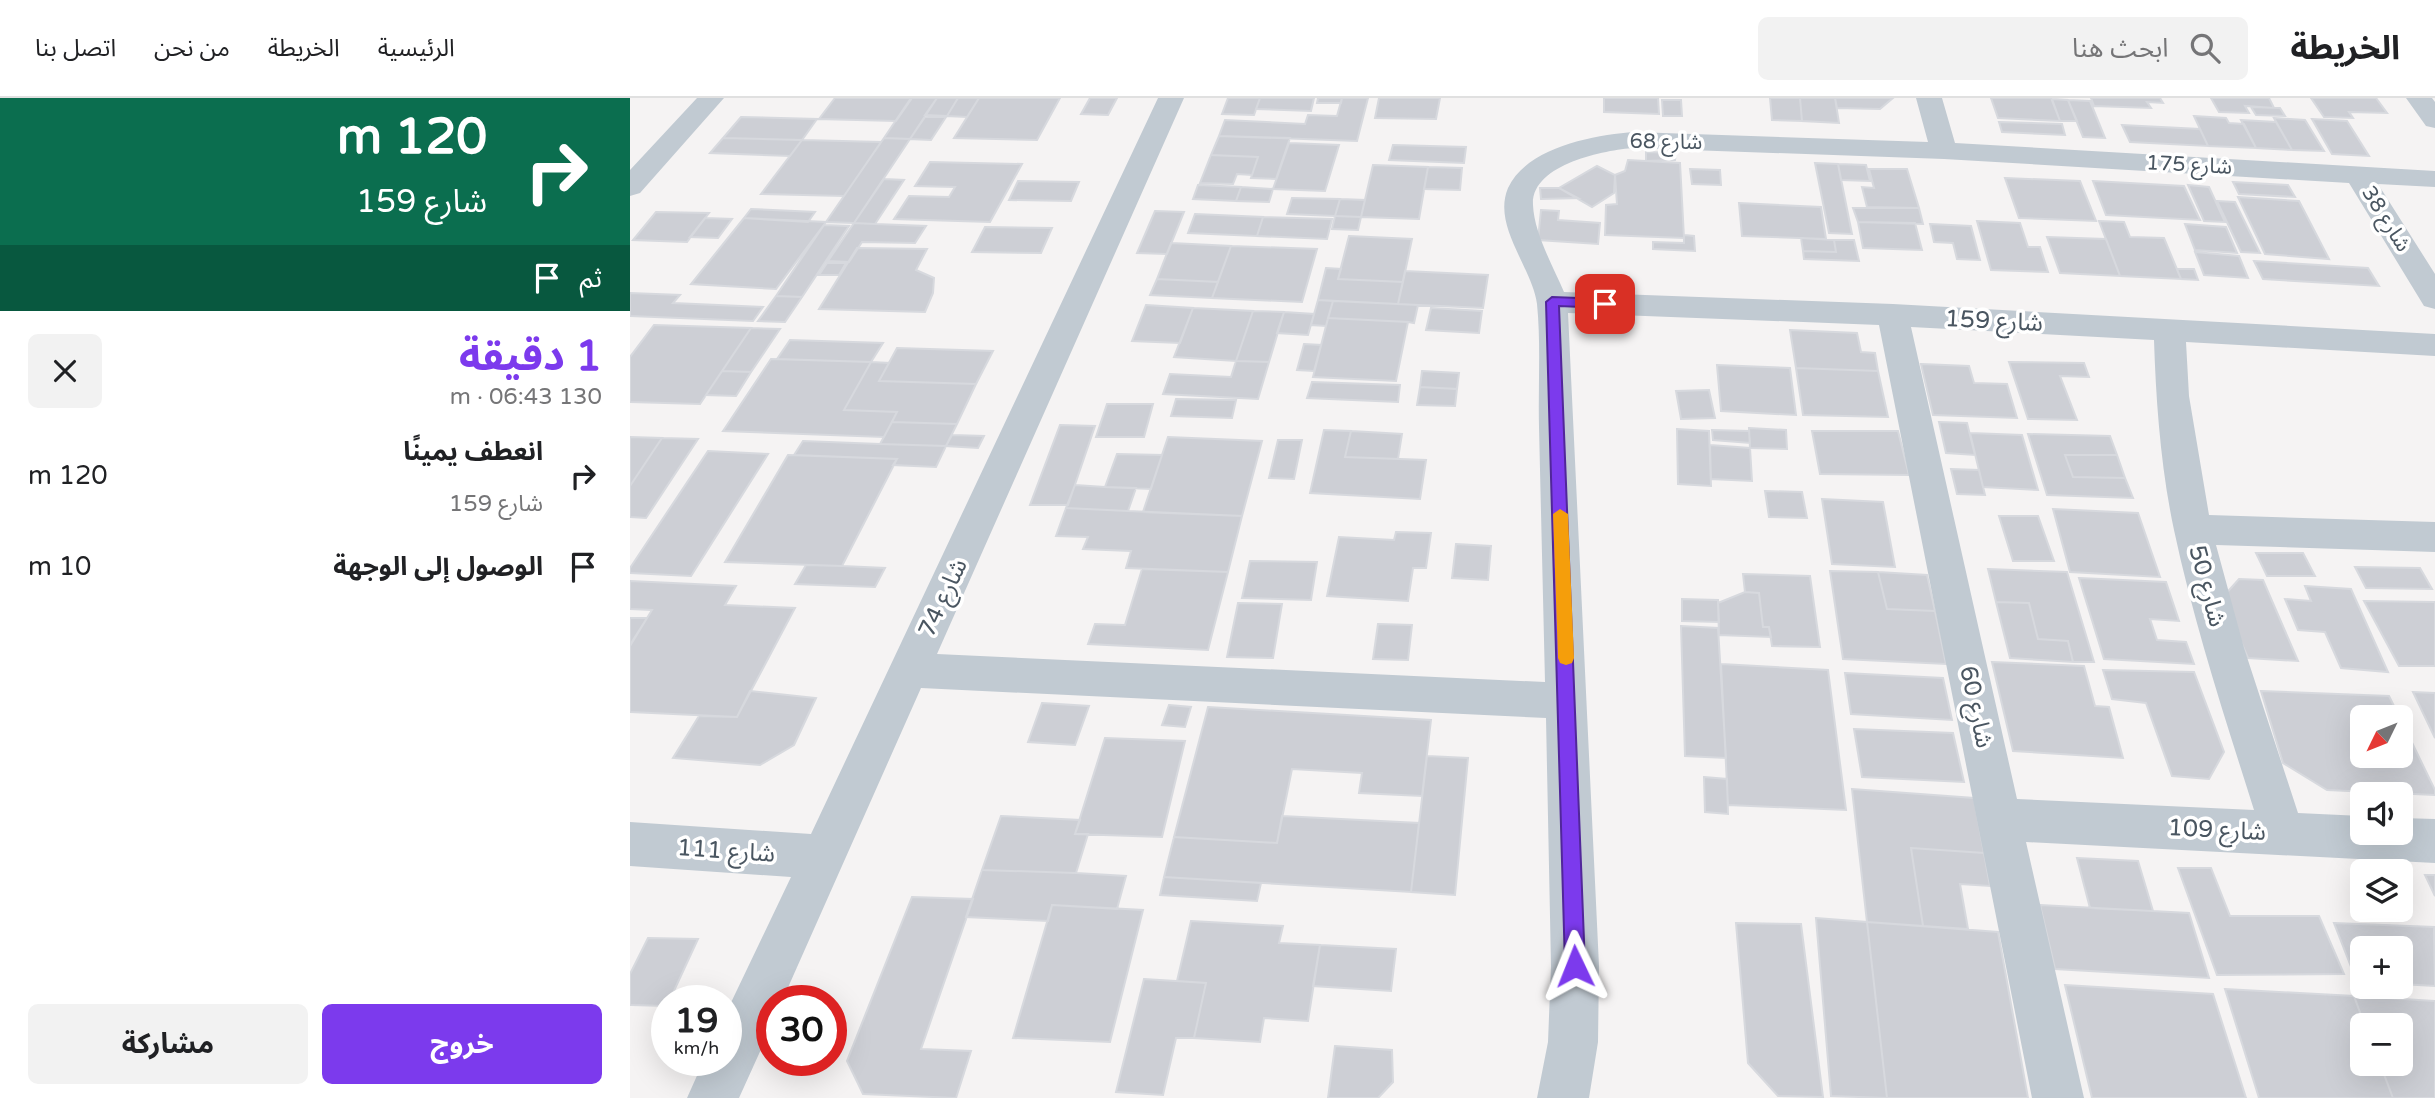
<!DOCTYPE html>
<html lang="ar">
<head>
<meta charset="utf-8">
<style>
  body { margin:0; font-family:"Varela Round","Noto Sans Arabic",sans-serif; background:#f2f2f2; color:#202124; direction:rtl; height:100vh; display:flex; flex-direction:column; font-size:26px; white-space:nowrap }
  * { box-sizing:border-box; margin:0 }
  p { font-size:23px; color:#757577 }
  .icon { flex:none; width:38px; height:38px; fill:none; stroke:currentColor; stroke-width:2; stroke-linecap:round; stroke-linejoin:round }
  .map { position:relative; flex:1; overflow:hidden; direction:ltr }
  .sheet { display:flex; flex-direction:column; background:#fff; width:630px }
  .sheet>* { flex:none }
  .top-card { background:#0b6e4f; color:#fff; overflow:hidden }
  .needle { width:46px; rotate:227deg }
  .fabs { position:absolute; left:1720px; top:607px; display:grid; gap:14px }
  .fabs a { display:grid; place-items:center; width:63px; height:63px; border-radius:10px; background:#fff; box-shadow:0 7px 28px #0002; font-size:35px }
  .speed { position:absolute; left:21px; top:887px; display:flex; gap:14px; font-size:35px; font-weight:700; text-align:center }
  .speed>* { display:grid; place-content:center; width:91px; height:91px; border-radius:50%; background:#fff; box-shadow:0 7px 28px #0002; line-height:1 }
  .speed small { font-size:18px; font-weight:400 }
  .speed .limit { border:10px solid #d22; background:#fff; color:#111 }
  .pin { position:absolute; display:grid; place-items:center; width:60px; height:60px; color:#fff; margin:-30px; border-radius:14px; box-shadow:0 4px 10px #0006 }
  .me { position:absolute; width:77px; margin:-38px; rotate:358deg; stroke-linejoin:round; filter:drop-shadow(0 0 5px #0008) }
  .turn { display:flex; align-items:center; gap:24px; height:147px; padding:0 28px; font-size:32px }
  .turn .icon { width:91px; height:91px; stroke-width:2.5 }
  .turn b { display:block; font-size:49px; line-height:60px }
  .then { display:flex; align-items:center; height:66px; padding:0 28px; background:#0003; gap:14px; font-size:26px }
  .round { display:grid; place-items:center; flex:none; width:74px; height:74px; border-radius:10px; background:#f2f2f2 }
  .overview { display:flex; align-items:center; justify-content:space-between; height:119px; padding:0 28px }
  h1 { font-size:42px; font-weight:700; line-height:52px; color:#7c3aed }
  .action { display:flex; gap:14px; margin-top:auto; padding:14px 28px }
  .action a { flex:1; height:80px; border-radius:10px; background:#7c3aed; color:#fff; font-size:28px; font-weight:700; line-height:80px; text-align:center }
  .action a+a { background:#f2f2f2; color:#202124 }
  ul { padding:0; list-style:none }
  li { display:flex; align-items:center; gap:21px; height:91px; padding:0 28px }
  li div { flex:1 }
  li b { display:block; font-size:26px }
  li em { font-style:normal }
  header { display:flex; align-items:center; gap:42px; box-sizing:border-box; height:98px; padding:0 35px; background:#fff; border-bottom:2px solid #e0e0e0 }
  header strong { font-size:33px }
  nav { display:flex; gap:38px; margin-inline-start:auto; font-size:24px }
  .search { width:490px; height:63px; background:#f2f2f2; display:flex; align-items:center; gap:18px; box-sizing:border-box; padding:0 24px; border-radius:10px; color:#757577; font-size:26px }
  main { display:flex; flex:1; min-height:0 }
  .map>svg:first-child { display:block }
  .building { fill:#cdcfd5; stroke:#d7d9de; stroke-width:2 }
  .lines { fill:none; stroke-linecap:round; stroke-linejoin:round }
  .minor { fill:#c1cad2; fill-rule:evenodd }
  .route { fill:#7c3aed; stroke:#51269a; stroke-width:2 }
  .slow { fill:#f59e0b }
  .labels { text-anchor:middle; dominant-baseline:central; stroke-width:7; stroke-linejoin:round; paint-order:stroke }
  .far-street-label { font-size:21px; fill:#4a5661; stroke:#fff }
  .street-label { font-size:24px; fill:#4a5661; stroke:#fff }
</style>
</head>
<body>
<header>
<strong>الخريطة</strong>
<div class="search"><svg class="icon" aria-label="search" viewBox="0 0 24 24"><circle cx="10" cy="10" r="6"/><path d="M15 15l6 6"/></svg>ابحث هنا</div>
<nav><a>الرئيسية</a><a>الخريطة</a><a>من نحن</a><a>اتصل بنا</a></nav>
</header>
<main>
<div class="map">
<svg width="1805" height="1000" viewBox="0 0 1805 1000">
  <rect width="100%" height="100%" fill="#f5f3f3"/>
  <path class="building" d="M205 0H282L266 23 189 21Z
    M281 0H307L280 41 254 40Z
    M307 0H328L317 18 295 17Z
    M328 0H349L337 19 317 18Z
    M349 0H430L407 42 324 40Z
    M460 0H487L478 17 451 16Z
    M598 0H630L624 17 592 16Z
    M630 0H684L681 13 626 11Z
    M688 0H712L711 5H687Z
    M712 0H738L727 43 589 38 595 22 675 26 678 17 707 18Z
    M749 0H810L806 21 745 20Z
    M974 0H1028L1029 16 974 14Z
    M1140 0H1170L1172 23 1142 22Z
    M1170 0H1205L1209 25 1172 23Z
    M1205 0H1263L1250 11 1207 10Z
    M1361 0H1421L1430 23 1368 20Z
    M1461 0H1530L1533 5 1517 4 1521 10 1464 8Z
    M1581 0H1639L1644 10 1615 8 1619 15 1589 14Z
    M1681 0H1746L1757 15 1719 14 1723 20 1694 19Z
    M1422 1 1438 2 1447 23H1430Z
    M1032 2H1051L1052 18H1033Z
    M1438 2 1460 3 1475 40 1453 39Z
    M1621 9 1650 10 1655 18 1626 17Z
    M1564 18 1596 20 1599 25 1614 26 1626 50 1578 48Z
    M111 19 187 21 172 42 93 40Z
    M295 19H316L301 42 280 41Z
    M1644 20 1675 22 1694 53 1662 52Z
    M1682 21 1717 23 1739 58 1702 56Z
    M1611 22 1646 24 1662 52 1626 50Z
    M1369 24 1432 26 1435 37 1372 34Z
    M1492 27 1570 31 1578 48 1500 44Z
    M589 38 660 40 646 81 621 80 628 59 581 57Z
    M93 40 172 42 160 58 80 55Z
    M254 40 280 41 224 125 196 124Z
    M172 42 251 44 214 98 131 96Z
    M659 45 709 47 695 93 643 91Z
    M763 47 836 49 834 65 759 62Z
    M1016 54 1046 55 1045 62 1016 63Z
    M581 57 628 59 622 77 607 76 603 86 570 85Z
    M998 62 1050 65 1054 140 975 137 976 107 987 106 985 77 995 73Z
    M300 64 392 66 360 124 264 121 279 98 319 99 325 89 285 88Z
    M1185 65 1208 66 1222 136 1199 135Z
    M1208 66 1236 67 1240 83 1211 82Z
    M743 67 798 69 789 121 731 119Z
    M967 68 985 77 984 95 962 109 929 90Z
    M798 69 832 70 830 92 794 91Z
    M1060 71 1090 72 1091 87 1062 86Z
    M1239 71H1277L1289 110 1237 109 1232 89 1244 90Z
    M1375 80 1450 83 1466 123 1389 120Z
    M254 81 274 82 245 126 224 125Z
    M388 83 449 84 441 103 379 102Z
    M1463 83 1554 88 1570 122 1476 117Z
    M1603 84 1658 87 1665 99 1609 96Z
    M568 87 611 89 606 103 563 101Z
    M1558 87 1579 89 1595 124 1574 123Z
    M611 89 643 91 639 104 606 103Z
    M910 90H929L948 100 911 101Z
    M1608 99 1669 103 1699 161 1635 156Z
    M662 100 710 101 705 118 657 116Z
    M710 101 735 102 731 119 705 118Z
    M1587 103 1605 104 1630 155 1611 154Z
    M1109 105 1191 109 1196 141 1112 138Z
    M1223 110H1289L1293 126 1228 124Z
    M121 111 185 114 178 124 114 120Z
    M911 112 929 113 928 122 970 125 968 146 908 142Z
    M525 113 554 114 537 156 507 155Z
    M26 114 79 115 57 144 3 142Z
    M565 116 633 119 627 138 558 135Z
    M705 118 731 119 728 132 702 131Z
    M633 119 702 121 697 141 627 138Z
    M75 120 102 121 88 140 60 139Z
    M114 120 196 124 146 191 61 186Z
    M1347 123 1390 125 1398 149H1410L1418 174 1361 172Z
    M1469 123 1494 124 1500 139 1534 140 1551 181 1490 178Z
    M1228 124 1285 125 1292 152 1233 150Z
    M224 125 245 126 296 128 285 145 232 144 219 164 198 163Z
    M1300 126 1341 128 1350 162 1327 161 1323 145 1304 144Z
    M1555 126 1596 129 1607 155 1565 152Z
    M194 127 219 128 172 199 146 198Z
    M355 129 422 130 411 155 342 154Z
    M1054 137 1064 138 1065 153 1023 151V144L1054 145Z
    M719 138 782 141 773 184 708 181Z
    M1417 139 1476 141 1490 178 1430 175Z
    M1171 140 1204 142 1206 154 1173 153Z
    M1204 142H1224L1229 163 1174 161 1173 153 1206 154Z
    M541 145 601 148 588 184 527 181Z
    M601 148 687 151 672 204 582 200Z
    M227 150 297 151 286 172 304 180 303 195 295 214 189 211Z
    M1565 154 1609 158 1618 180 1574 177Z
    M1624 163 1738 170 1749 188 1633 181Z
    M197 165H216L209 177H189Z
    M696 170 711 171 708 181 773 184 768 206 688 202Z
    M1547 171H1564L1568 182 1551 181Z
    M775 173 858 177 853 210 768 206Z
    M527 181 588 184 582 200 520 197Z
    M0 195 50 197 43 205 133 209 123 223 0 218Z
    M146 198 172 199 155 224 128 223Z
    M688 202 703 203 696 228 681 227Z
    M703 203 768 206 788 207 784 225 778 224 698 220Z
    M516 207 563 210 550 245 502 243Z
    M563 210 623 213 606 263 544 259Z
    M801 210 852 213 849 235 796 232Z
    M623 213 654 214 639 264 606 263Z
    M654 214 684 216 678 237 647 235Z
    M698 220 778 224 766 283 683 279Z
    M24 227 121 230 70 306 0 304V259Z
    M121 230 150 231 121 274 92 273Z
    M1160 232 1227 235 1231 254 1245 255 1248 273 1166 270Z
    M160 242 253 245 241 264 147 261Z
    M674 246 691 247 684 273 667 272Z
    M267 250 363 253 346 286 249 283Z
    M141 261 241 264 214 312 267 314 254 339 93 333Z
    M606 263 639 264 628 301 533 296 540 276 601 279Z
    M241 264 259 265 249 283 346 286 327 326 262 324 267 314 214 312Z
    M1379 264 1454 265 1459 279 1430 278 1447 322 1398 321Z
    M1291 266 1339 268 1344 285 1377 286 1387 320 1303 317Z
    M1087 267 1160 270 1166 317 1091 313Z
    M1166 270 1248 273 1258 319 1173 317Z
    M92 273 121 274 106 298 76 297Z
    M792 273 829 275 827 291 790 289Z
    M682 284 770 287 768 304 677 300Z
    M790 289 827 291 825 308 787 307Z
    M1079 292 1085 320 1051 321 1046 293Z
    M546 301 606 302 602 320 541 318Z
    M477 306H523L514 339H466Z
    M262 324 327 326 316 348 250 346Z
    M1309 324 1337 325 1345 357 1316 355Z
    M430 327 465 328 438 407H400Z
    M1119 330 1156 332 1157 351 1120 350Z
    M1047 331 1079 333 1081 388 1048 386Z
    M694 332 721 333 715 359 796 362 790 401 680 395Z
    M1082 332 1119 333 1120 345 1083 342Z
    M721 333 772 336 768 361 715 359Z
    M1182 333H1268L1279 377 1190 376Z
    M1340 335 1392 337 1408 392 1353 389Z
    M1398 336 1480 338 1487 357H1435L1443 379 1495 380 1503 400 1417 397Z
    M322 337 354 338 348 350 316 348Z
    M0 339 32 340 0 388Z
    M538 339 632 343 612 418 513 414Z
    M32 340 68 341 16 420 0 419V388Z
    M648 342H672L664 381 639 380Z
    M173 343 250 346 316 348 306 369 263 367 267 361 164 357Z
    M1080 347 1120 350 1122 383 1081 381Z
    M78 353 138 356 61 478 0 475V470Z
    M487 356 532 357 521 391 475 389Z
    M158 357 267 361 212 468 95 464Z
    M1435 357H1487L1495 380 1443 379Z
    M1321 371 1349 372 1355 397 1327 396Z
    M445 387 475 389 506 390 498 413 436 410Z
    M1135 393 1172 394 1177 420 1139 419Z
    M1192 401 1253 404 1265 469 1202 466Z
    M436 410 498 413 612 418 598 474 496 470 501 453 453 451 458 439 426 438Z
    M1423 411 1508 415 1530 479 1440 474Z
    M1369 418H1408L1424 463H1383Z
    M766 434 801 435 796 470H783L778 503 697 498 709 439 764 442Z
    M826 446 861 448 858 482 822 480Z
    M1626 455H1673L1685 478H1637Z
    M620 463 687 464 681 502 612 500Z
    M176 467 212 468 255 470 245 489 165 486Z
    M1725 469 1790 470 1802 491 1736 490Z
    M512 471 598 474 578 552 458 546 465 526 495 527Z
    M1358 471 1437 474 1464 564H1443L1438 543 1408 541 1399 505 1366 504Z
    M1200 473 1248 474 1257 511 1305 513 1316 566 1213 561Z
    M1248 474 1297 477 1305 513 1257 511Z
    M1113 476 1180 478 1190 549 1142 548 1139 529H1133L1129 495 1115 494Z
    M1449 480 1536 484 1549 523 1520 521 1527 542 1556 544 1564 566 1474 561Z
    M1609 481 1633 482 1668 563 1618 560 1592 500Z
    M0 483 106 488 95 507 165 510 107 619 0 614V548L22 512 0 511Z
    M1675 488 1721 491 1758 574 1711 570 1695 534 1668 532 1655 501 1681 503Z
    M1115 494 1129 495 1133 529H1139L1141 539 1089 537 1088 505Z
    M1052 501 1088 502 1089 524 1052 523Z
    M1734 503 1805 504V568H1769Z
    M1366 504 1399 505 1408 541 1438 543 1443 564 1380 560Z
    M608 505 652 506 643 560 597 559Z
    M0 520H17L0 547Z
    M748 526 782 527 778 562 743 561Z
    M1051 528 1088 530 1096 660 1055 658Z
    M1362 564 1454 568 1465 608 1479 609 1493 660 1383 653Z
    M1091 566 1198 572 1216 712 1098 707Z
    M1473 572 1564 574 1594 654 1579 681 1542 678 1516 605 1482 601Z
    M1215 575 1313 580 1322 622 1221 616Z
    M120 593 186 600 164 647 130 667 43 660 69 618 107 619Z
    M1631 593 1759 598 1770 620H1732V658H1771V622L1805 692V697L1697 692 1653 665Z
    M1783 594 1805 595V640Z
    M412 605 459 608 445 647 398 644Z
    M539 607 561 609 555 629 532 627Z
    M578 609 801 622 792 698 729 695 732 675 662 671 647 745 544 739Z
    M1224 631 1323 635 1334 684 1232 679Z
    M475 640 555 643 532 739 445 736Z
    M797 658 838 660 825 797 781 794Z
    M1074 679 1097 681 1098 716 1075 714Z
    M1222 691 1344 700 1354 755 1281 750 1293 828 1237 824Z
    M371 718 450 722 445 736H458L446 775 352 772Z
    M652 718 789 725 781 794 534 779 544 739 647 745Z
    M1281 750 1354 755 1360 788 1330 786 1338 831 1293 828Z
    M1447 760 1508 763 1523 813 1460 810Z
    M1548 770H1581L1600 818H1689L1714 876 1587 877Z
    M352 772 446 775 496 778 487 811 422 807 418 823 336 819Z
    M1795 777H1805V798Z
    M534 779 631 785 627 803 530 797Z
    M282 799 343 801 291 951 341 953 326 1000 233 996 217 963Z
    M422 807 513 812 480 944 383 940Z
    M1410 807 1559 815 1579 880 1425 871Z
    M1186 820 1237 824 1257 1000 1201 998Z
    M561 823 653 828 649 845 690 847 678 923 634 920 630 944 564 940 576 885 547 883Z
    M1237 824 1368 834 1398 1000H1257Z
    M1106 825 1171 826 1193 999 1148 998 1118 965Z
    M1704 825 1804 829 1805 888 1771 886V850H1732V884H1727Z
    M18 840 68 841 37 908 0 907V876Z
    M690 847 766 851 761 893 683 888Z
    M514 881 576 885 564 940H546L533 997 486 994Z
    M1435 887 1583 896 1616 1000H1462Z
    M1595 891 1724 898 1735 928H1732V966H1750L1763 1000H1629Z
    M1724 898 1805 903V1000H1763L1750 966H1771V928H1735Z
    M705 948 762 952 763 984 748 1000H698Z"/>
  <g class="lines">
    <path class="minor" d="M67 0H94L10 95 0 98V72Z
      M528 0H554L307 556 915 584C913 499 911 414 909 329 908 288 911 246 907 206 902 169 862 128 878 90 897 49 964 37 1004 34L1298 44 1286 0H1312L1325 45 1805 73V89L1748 86 1805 176V211L1794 208 1719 85 1314 61 1004 50C975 52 901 66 903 107 904 135 923 168 934 194L1263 206 1805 236V258L1556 244 1559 298 1579 417 1805 424V454L1586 447 1614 550 1668 715 1732 718V735H1771V720L1805 721V765L1396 744 1454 1000H1402L1249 227 938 215 969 868 968 944 959 1000H907L918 944 921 868 916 620 291 590 152 903H142V927L109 1000H57L74 962H96V915L161 779 0 768V724L181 736ZM1281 229 1524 242C1526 305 1531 371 1544 432 1564 526 1595 620 1624 712L1387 701Z
      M1776 0H1802L1805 4V30L1796 28Z"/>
  </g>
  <path class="route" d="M922 199 975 201 981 206 975 210 929 208 955 868 952 875 945 878 938 875 935 868 916 204Z"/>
  <path class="slow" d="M930 411 938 416 944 560 942 565 936 567 930 565 928 560 923 416Z"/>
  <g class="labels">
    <g class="far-street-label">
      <text transform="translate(1036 44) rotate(1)">شارع 68</text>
      <text transform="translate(1559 67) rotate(3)">شارع 175</text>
      <text transform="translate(1756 121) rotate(58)">شارع 38</text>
    </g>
    <g class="street-label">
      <text transform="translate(1364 223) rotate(3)">شارع 159</text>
      <text transform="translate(1577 488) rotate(75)">شارع 50</text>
      <text transform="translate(313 500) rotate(-65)">شارع 74</text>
      <text transform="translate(1346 609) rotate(78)">شارع 60</text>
      <text transform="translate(1587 732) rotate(3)">شارع 109</text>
      <text transform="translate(96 753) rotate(4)">شارع 111</text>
    </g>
  </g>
</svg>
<div class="fabs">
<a><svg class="needle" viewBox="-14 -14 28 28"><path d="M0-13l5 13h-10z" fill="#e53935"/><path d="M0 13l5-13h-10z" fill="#757577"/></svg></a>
<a><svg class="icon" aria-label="sound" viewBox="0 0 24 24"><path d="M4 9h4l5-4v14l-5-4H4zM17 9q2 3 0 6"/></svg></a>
<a><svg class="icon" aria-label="layers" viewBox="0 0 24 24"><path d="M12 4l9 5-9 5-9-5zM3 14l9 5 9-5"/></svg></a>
<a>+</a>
<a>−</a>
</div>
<div class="speed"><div>19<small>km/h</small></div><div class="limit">30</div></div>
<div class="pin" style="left:975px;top:206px;background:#d93025"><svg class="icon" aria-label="arrive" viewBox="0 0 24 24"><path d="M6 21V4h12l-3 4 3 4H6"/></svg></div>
<svg class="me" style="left:945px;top:868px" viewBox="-20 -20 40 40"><path d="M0-17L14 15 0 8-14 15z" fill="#7c3aed" stroke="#fff" stroke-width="4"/></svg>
</div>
<section class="sheet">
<div class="top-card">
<div class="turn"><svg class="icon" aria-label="right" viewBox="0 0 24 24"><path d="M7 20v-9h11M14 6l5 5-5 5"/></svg><div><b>120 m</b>شارع 159</div></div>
<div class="then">ثم<svg class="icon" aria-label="arrive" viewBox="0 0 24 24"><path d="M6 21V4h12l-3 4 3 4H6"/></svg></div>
</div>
<div class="overview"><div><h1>1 دقيقة</h1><p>130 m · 06:43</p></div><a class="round"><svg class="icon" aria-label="close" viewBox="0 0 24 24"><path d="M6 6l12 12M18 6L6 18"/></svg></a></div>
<ul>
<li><svg class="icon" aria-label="right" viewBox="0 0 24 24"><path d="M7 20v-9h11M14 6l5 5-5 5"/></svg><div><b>انعطف يمينًا</b><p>شارع 159</p></div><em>120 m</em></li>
<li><svg class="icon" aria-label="arrive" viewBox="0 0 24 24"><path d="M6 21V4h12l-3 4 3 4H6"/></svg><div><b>الوصول إلى الوجهة</b></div><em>10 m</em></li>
</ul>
<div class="action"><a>خروج</a><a>مشاركة</a></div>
</section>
</main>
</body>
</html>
